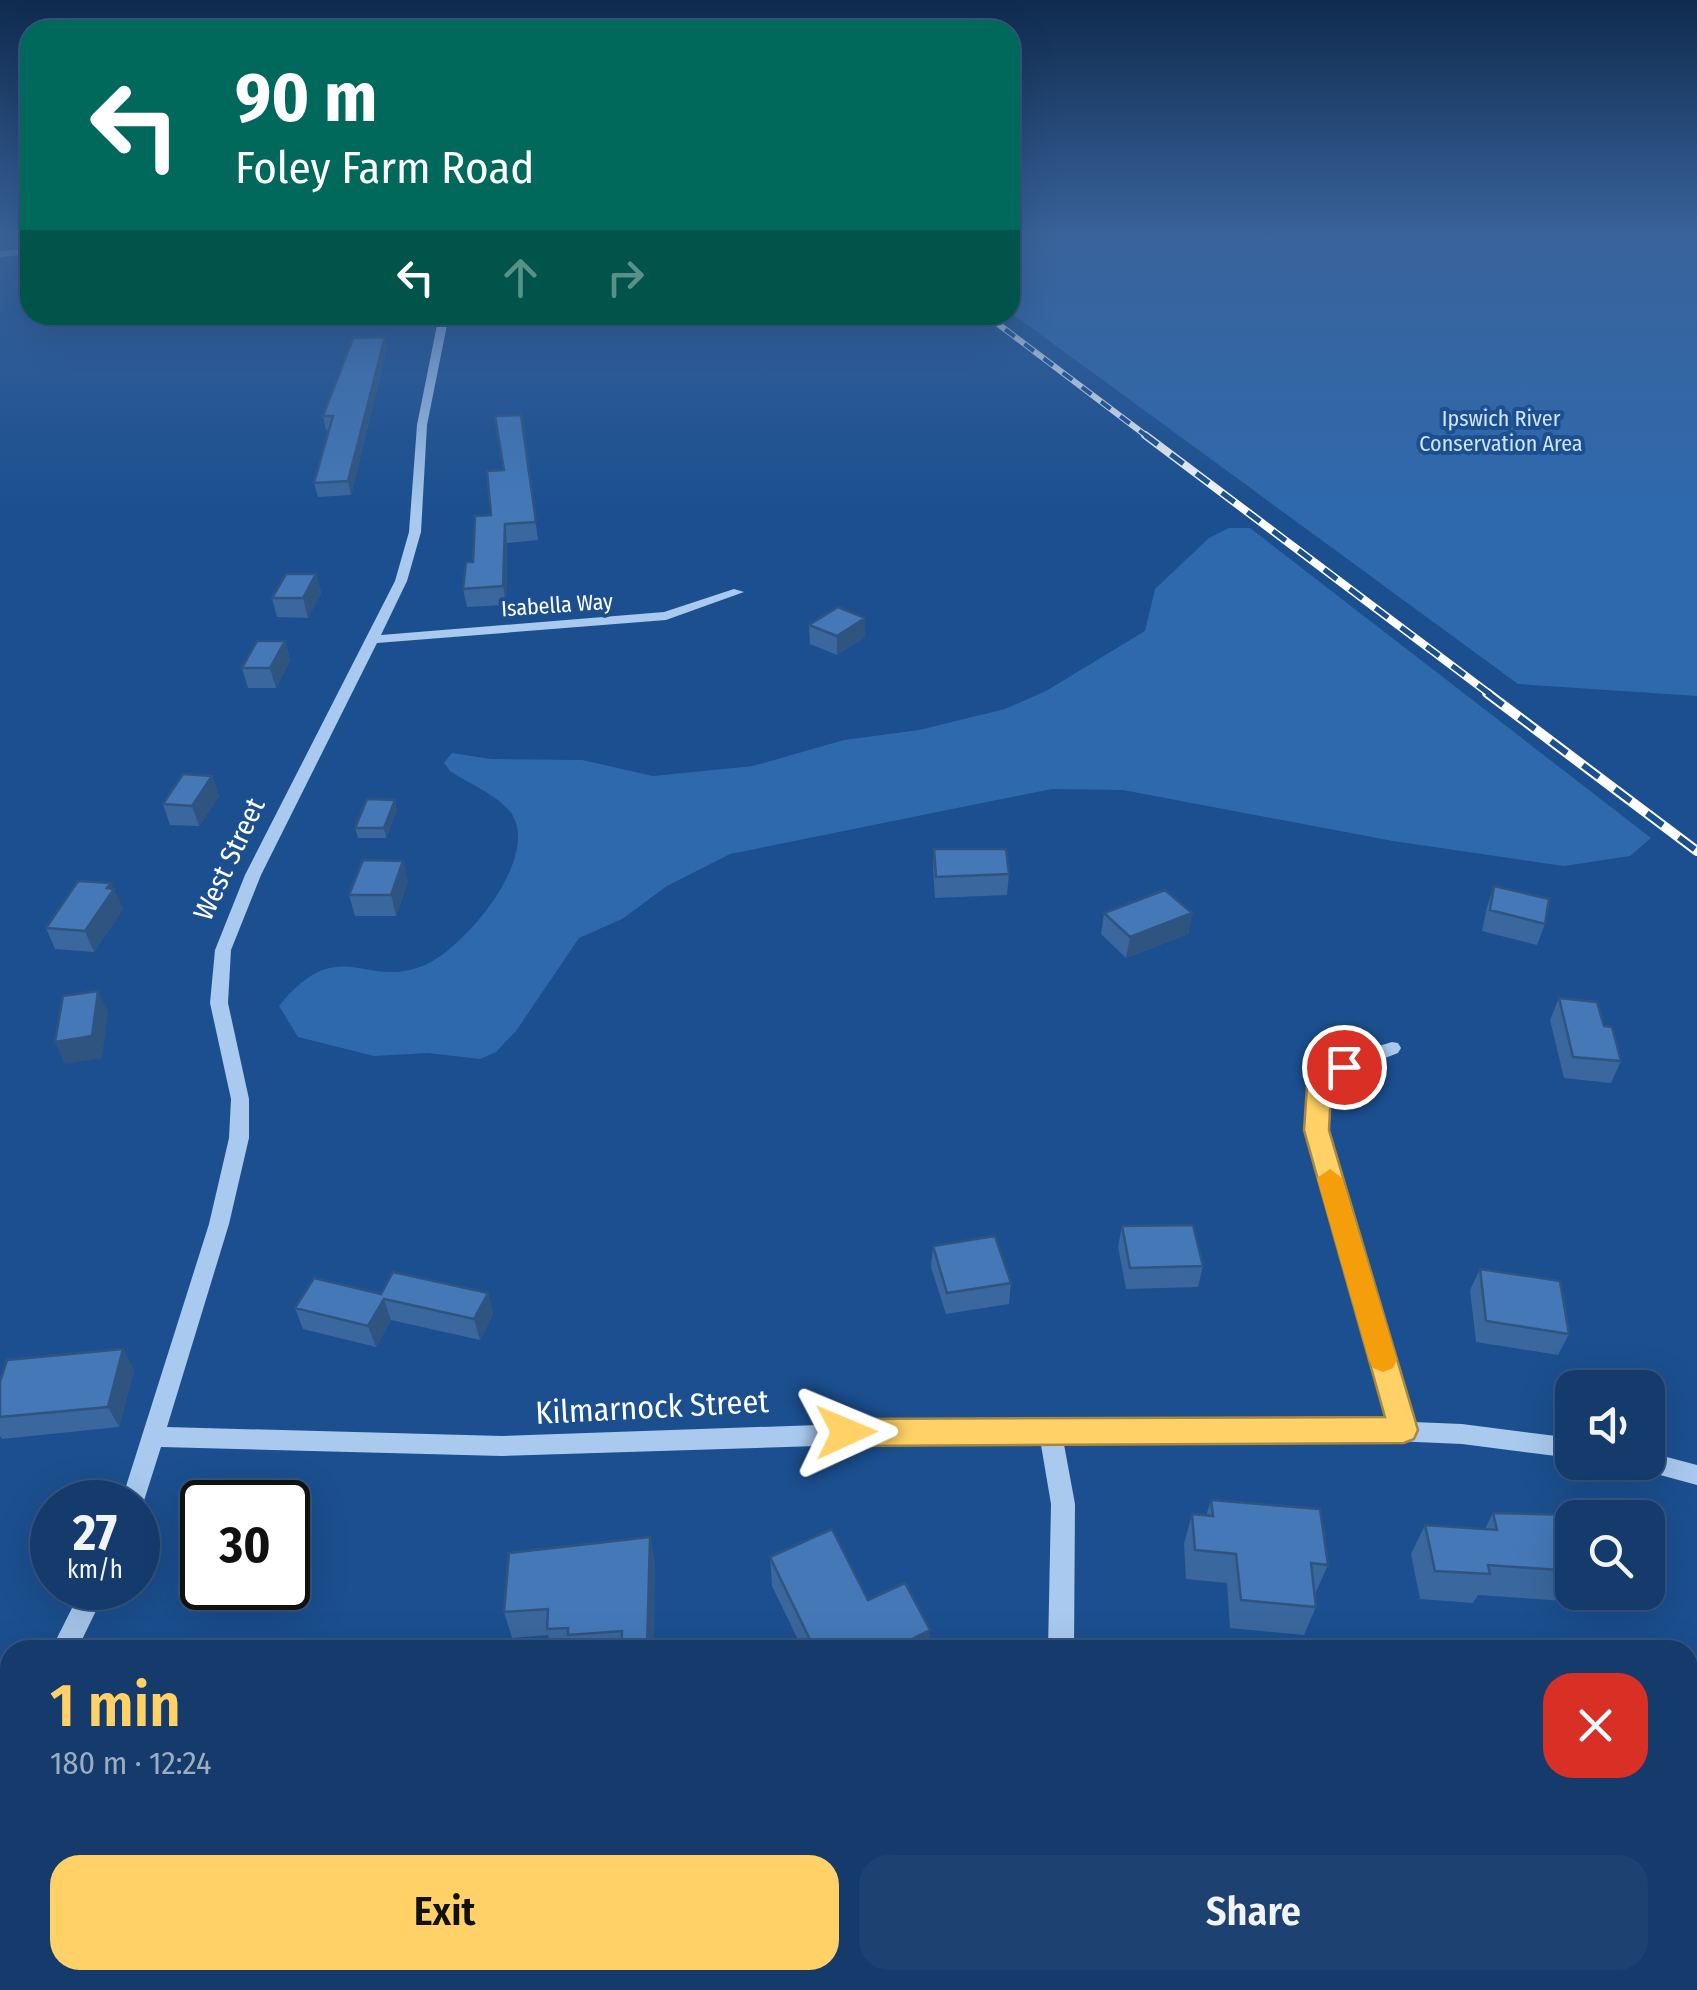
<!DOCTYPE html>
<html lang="en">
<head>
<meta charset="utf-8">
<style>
  body { margin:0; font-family:"Fira Sans Condensed",sans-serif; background:#1d4271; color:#f1f3f6; height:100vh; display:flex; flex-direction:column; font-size:38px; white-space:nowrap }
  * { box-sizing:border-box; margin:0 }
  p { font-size:32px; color:#9dadc1 }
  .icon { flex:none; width:55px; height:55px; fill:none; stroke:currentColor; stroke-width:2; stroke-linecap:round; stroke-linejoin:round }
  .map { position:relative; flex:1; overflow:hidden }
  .side { position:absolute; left:0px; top:1640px; width:1698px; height:350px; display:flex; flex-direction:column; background:#143b6b; border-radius:30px 30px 0 0; box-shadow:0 10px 40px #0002,0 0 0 2px #33557e }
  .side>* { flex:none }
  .hud { position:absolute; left:20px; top:20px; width:1000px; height:305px; border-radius:30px; box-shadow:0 10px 40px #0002,0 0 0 2px #33557e; background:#00695c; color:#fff; overflow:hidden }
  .controls { position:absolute; left:1555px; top:1370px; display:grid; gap:20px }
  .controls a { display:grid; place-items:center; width:110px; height:110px; border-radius:20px; background:#143b6b; box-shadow:0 10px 40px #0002,0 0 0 2px #33557e; font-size:50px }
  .speed { position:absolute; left:30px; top:1480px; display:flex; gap:20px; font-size:50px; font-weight:700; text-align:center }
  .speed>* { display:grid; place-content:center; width:130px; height:130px; border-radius:50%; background:#143b6b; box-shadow:0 10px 40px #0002,0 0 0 2px #33557e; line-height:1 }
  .speed small { font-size:25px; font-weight:400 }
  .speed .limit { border:5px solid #111; border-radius:15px; background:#fff; color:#111 }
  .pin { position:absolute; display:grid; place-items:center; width:85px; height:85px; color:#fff; margin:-42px; border:5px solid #fff; border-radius:50%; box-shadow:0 2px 10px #0007 }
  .me { position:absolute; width:110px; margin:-55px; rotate:89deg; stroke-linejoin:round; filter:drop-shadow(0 0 8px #0008) }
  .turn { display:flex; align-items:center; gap:35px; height:210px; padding:0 50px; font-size:45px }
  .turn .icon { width:130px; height:130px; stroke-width:2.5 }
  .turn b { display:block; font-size:70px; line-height:85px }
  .lanes { display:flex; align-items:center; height:95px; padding:0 50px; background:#0003; justify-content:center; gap:50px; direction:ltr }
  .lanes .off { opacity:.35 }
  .round { display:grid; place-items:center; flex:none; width:105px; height:105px; border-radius:30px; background:#1d4271 }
  .head { display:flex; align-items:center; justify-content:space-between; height:170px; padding:0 50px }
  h1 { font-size:60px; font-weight:600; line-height:75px; color:#ffd166 }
  .button { display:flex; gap:20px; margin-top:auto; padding:20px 50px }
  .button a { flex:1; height:115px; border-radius:30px; background:#ffd166; color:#111; font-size:40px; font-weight:600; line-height:115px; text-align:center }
  .button a+a { background:#1d4271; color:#f1f3f6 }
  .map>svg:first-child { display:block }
  .green { fill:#2e69ad }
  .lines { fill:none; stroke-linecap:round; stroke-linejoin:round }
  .minor { fill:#a9c9ee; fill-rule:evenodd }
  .rail-far2-casing { stroke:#fff; stroke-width:6 }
  .rail-far1-casing { stroke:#fff; stroke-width:8 }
  .rail-casing { stroke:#fff; stroke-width:10 }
  .rail-far2 { stroke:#1b4f8f; stroke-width:4; stroke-dasharray:12; stroke-linecap:butt }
  .rail-far1 { stroke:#1b4f8f; stroke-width:5; stroke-dasharray:16; stroke-linecap:butt }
  .rail { stroke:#1b4f8f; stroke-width:6; stroke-dasharray:20; stroke-linecap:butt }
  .wall { fill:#3a679d }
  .shaded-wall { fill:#305480 }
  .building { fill:#4478b7; stroke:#305480; stroke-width:2.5 }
  .route { fill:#ffd166; stroke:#a68842; stroke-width:2.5 }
  .slow { fill:#f59e0b }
  .labels { text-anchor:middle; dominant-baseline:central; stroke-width:8; stroke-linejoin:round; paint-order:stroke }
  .far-park-label { font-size:22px; fill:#cfe3fa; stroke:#1b4f8f }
  .far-street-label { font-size:22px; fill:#fff; stroke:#1b4f8f }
  .street-label { font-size:28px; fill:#fff; stroke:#1b4f8f }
  .near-street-label { font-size:32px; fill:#fff; stroke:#1b4f8f }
</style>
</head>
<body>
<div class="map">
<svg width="1697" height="1990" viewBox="0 0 1697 1990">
  <rect width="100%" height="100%" fill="#1b4f8f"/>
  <path class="green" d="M1010 235H1697V696L1518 684 1010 312Z
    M1229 528H1250L1651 838 1630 856 1564 866 1393 841 1123 790 1052 789 730 854 667 886 622 919 579 938 516 1031 496 1052 480 1059 428 1053 374 1056 298 1037 279 1006C340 931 364 991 425 965 464 948 538 861 513 816 502 797 468 783 450 771L444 763 452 753 491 759 582 760 653 776 753 766 844 740 919 730 1005 709 1046 691 1145 631 1155 589 1209 538Z"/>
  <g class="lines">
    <path class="minor" d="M30 248V254L0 257V251Z
      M439 315H449L427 425 421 532 407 581 381 635 664 612 734 589 744 592 666 620 377 643 261 875 231 950 228 1003 249 1099V1138L229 1224 167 1427 502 1436 989 1419 1390 1421 1311 1151C1301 1077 1324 1062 1392 1042L1398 1043 1401 1048 1398 1053C1336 1077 1320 1080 1331 1151L1413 1422 1462 1424 1572 1438V1458L1462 1444 1347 1439H1063L1075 1504 1074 1650H1048L1051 1504 1040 1439 502 1456 161 1447 141 1510 138 1511V1502H121L209 1224 229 1138 231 1099 210 1003 215 950 245 875 395 581 409 532 417 425Z
      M1648 1452 1697 1465V1485L1638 1469 1635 1462H1648Z
      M82 1588H107L77 1650H51Z
      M10 1754V1800L0 1805V1759Z
      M1053 1980H1083L1084 1990H1054Z"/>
    <defs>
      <path id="rail-far2" d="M986 315 1148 437"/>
      <path id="rail-far1" d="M1145 435 1491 695"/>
      <path id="rail" d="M1487 693 1697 851"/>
    </defs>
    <use href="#rail-far2" class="rail-far2-casing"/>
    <use href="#rail-far1" class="rail-far1-casing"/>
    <use href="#rail" class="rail-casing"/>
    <use href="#rail-far2" class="rail-far2"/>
    <use href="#rail-far1" class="rail-far1"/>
    <use href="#rail" class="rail"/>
  </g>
  <path class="wall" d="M0 235H30V245H24L22 240 0 242Z
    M385 337 387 349 351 495 318 497 314 483 329 429 326 430 323 416Z
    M521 415 538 540 507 543 506 605 467 607 463 589 491 515Z
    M316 574 321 593 308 618 277 617 272 598Z
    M809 625 865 637 837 655 810 644Z
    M285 641 290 660 276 688H248L242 668Z
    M212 776 219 796 199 826 170 825 163 804Z
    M397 810 386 838H358L355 828Z
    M934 849 1009 874 1007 895 935 898 933 869Z
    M408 881 396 916H355L349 895Z
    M1494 886 1545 924 1537 945 1482 931 1487 907Z
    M113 889 123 909 94 952 55 949 46 928Z
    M1104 913H1192L1188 934 1126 958 1101 934Z
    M1559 998 1604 1026 1621 1061 1611 1083 1564 1078 1550 1020Z
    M1122 1226 1203 1266 1198 1287 1126 1289 1118 1247Z
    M933 1246 1011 1283 1009 1304 946 1314 931 1267Z
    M1480 1269 1569 1334 1558 1355 1476 1342 1470 1290Z
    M488 1293 493 1314 480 1340 391 1320 376 1347 303 1329 295 1308 381 1294Z
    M123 1349 134 1370 119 1427 2 1439 0 1436V1382Z
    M1211 1500 1328 1565 1315 1594 1316 1607 1304 1635 1230 1628 1227 1583 1186 1579 1184 1544 1192 1514 1206 1516Z
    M1493 1513 1572 1518V1592H1617L1609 1604 1478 1595 1473 1603 1420 1599 1411 1554 1425 1525 1485 1529Z
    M650 1537 655 1564 653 1650H553L548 1635 512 1638 504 1612Z
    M770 1557 868 1600 929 1650H803L772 1586Z
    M1245 1980H1315L1318 1990H1247Z"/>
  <path class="shaded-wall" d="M0 235H23L22 240 0 242Z
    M30 265V273L22 274 20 266Z
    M385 337 387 349 351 495 348 481Z
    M505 524 507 543 506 605 503 586Z
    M316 574 321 593 308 618 303 598Z
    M865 618V637L837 655V636Z
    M285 641 290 660 276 688 270 668Z
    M212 776 219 796 199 826 192 806Z
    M395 800 397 810 386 838 384 828Z
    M403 861 408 881 396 916 391 895Z
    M111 883 123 909 94 952 85 931Z
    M1192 913 1188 934 1126 958 1130 937Z
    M98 991 108 1012 102 1058 65 1064 55 1042Z
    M488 1293 493 1314 480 1340 474 1319Z
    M384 1299 391 1320 376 1347 368 1326Z
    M123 1349 134 1370 119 1427 108 1407Z
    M650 1537 655 1564 653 1650H647Z
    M930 1630 929 1650H890Z"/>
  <path class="building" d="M30 247V265L20 266 21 251Z
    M385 337 348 481 314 483 333 416H323L353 338Z
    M521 415 536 522 505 524 503 586 463 589 466 562H473L475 516 491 515 487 471 504 470 495 416Z
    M286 574H316L303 598H272Z
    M838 607 865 618 837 636 809 625Z
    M257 641H285L270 668H242Z
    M183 774 212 776 192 806 163 804Z
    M367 799 395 800 384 828H355Z
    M934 849H1006L1009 874 936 877Z
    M363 860 403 861 391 895H349Z
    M78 881 111 883 107 888 114 889 85 931 46 928Z
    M1494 886 1549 899 1545 924 1490 910Z
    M1165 890 1192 913 1130 937 1104 913Z
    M98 991 92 1036 55 1042 63 996Z
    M1559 998 1597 1002 1604 1026 1612 1027 1621 1061 1573 1057Z
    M1193 1225 1203 1266 1130 1268 1122 1226Z
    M995 1236 1011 1283 947 1293 933 1246Z
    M1480 1269 1560 1281 1569 1334 1486 1321Z
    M393 1272 488 1293 474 1319 384 1299 368 1326 295 1308 314 1278 381 1294Z
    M123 1349 108 1407 0 1417V1382L7 1360Z
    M1211 1500 1320 1509 1328 1565 1311 1563 1316 1607 1241 1600 1236 1554 1195 1550 1192 1514 1213 1516Z
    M1493 1513 1576 1515V1518H1572V1571L1488 1565 1490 1574 1435 1571 1425 1525 1497 1530Z
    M832 1529 868 1600 905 1583 930 1630 890 1650H815L770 1557Z
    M650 1537 647 1650H621L622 1631 568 1635V1628L547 1629 548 1609 504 1612 509 1553Z
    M782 1980H905L907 1990H821V1988L783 1990Z
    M1256 1980H1315L1318 1990H1258Z"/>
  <linearGradient id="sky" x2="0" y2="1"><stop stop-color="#0f2b4f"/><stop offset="0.46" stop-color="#39639b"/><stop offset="1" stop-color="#39639b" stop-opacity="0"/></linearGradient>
  <rect width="1697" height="513" fill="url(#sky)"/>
  <path class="route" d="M1344 1058 1355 1067 1331 1090 1329 1130 1418 1430 1414 1439 1404 1443 846 1446 835 1442 831 1432 835 1423 846 1419 1385 1417 1304 1130 1307 1087Z"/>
  <path class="slow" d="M1330 1169 1342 1178 1397 1360 1393 1368 1383 1372 1373 1368 1369 1360 1317 1178Z"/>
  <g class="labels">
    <g class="far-park-label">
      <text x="1501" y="418">Ipswich River<tspan x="1501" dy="25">Conservation Area</tspan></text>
    </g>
    <g class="far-street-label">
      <text transform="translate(557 605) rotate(-4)">Isabella Way</text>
    </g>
    <g class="street-label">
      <text transform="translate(229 859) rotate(-65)">West Street</text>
    </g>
    <g class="near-street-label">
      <text transform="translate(652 1407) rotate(-3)">Kilmarnock Street</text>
    </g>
  </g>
</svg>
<div class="controls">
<a><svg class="icon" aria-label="sound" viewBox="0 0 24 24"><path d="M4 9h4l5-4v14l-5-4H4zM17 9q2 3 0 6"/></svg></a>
<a><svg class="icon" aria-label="search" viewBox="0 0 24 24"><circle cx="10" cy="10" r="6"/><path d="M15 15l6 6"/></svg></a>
</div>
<div class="speed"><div>27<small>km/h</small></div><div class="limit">30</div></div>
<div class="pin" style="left:1344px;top:1067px;background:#d93025"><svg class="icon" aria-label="arrive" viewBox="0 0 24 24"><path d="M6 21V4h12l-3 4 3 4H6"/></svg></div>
<svg class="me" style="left:846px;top:1432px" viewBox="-20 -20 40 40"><path d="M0-17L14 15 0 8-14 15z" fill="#ffd166" stroke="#fff" stroke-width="4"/></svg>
<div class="hud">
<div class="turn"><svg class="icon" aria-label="left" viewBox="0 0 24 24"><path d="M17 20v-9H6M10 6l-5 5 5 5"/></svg><div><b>90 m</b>Foley Farm Road</div></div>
<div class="lanes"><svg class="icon" aria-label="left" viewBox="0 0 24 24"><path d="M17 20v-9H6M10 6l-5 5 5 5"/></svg><svg class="icon off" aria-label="ahead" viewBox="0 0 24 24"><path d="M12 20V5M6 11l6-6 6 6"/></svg><svg class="icon off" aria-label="right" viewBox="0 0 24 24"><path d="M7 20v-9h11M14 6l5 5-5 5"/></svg></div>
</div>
<section class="side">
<div class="head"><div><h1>1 min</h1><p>180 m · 12:24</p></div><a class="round" style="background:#d93025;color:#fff"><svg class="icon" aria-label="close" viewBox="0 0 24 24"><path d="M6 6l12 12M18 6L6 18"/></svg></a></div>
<div class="button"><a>Exit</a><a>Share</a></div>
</section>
</div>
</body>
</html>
